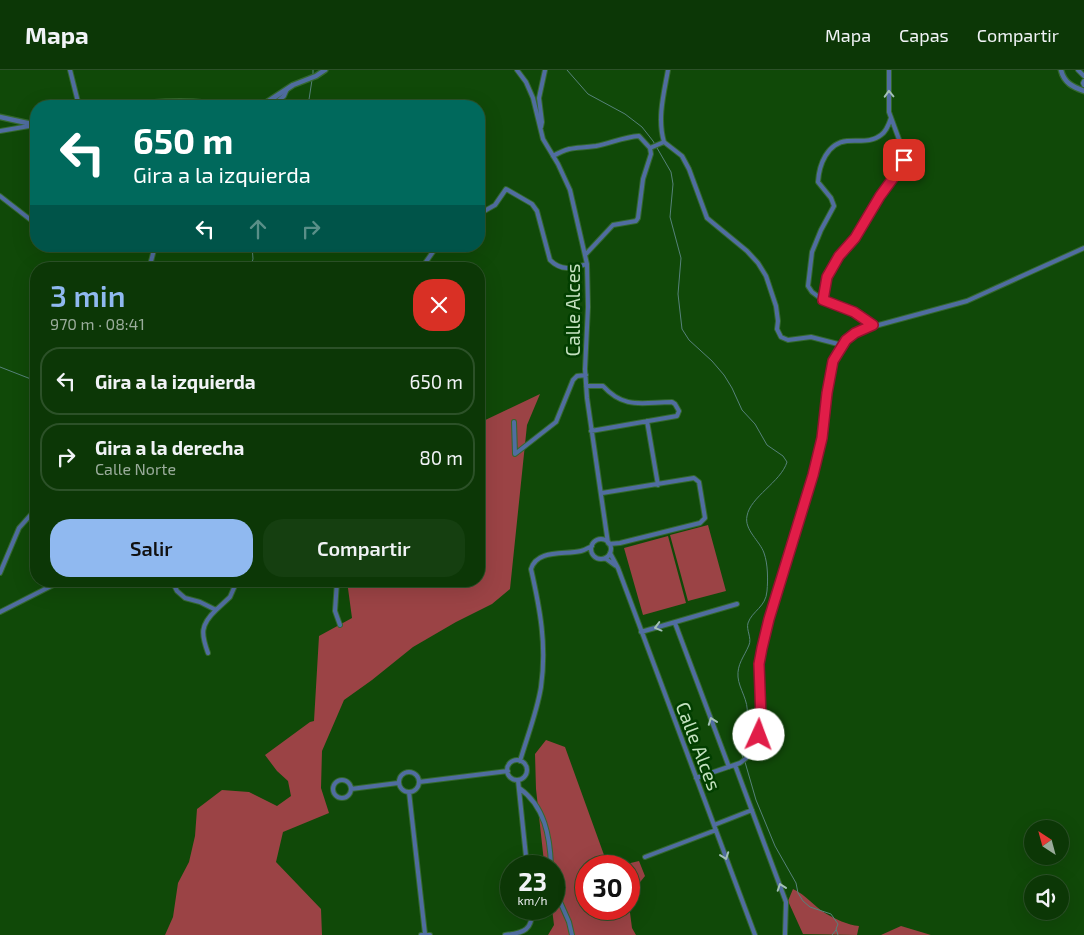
<!DOCTYPE html>
<html lang="es">
<head>
<meta charset="utf-8">
<style>
  body { margin:0; font-family:"Exo 2",sans-serif; background:#153f10; color:#f1f3f6; height:100vh; display:flex; flex-direction:column; font-size:19px; white-space:nowrap }
  * { box-sizing:border-box; margin:0 }
  p { font-size:16px; color:#9aac9b }
  .icon { flex:none; width:28px; height:28px; fill:none; stroke:currentColor; stroke-width:2; stroke-linecap:round; stroke-linejoin:round }
  .map { position:relative; flex:1; overflow:hidden }
  .side { position:absolute; left:30px; top:192px; width:455px; height:325px; display:flex; flex-direction:column; background:#0c3706; border-radius:20px; box-shadow:0 5px 20px #0002,0 0 0 1px #2c5128 }
  .side>* { flex:none }
  .top-card { position:absolute; left:30px; top:30px; width:455px; height:152px; border-radius:20px; box-shadow:0 5px 20px #0002,0 0 0 1px #2c5128; background:#00695c; color:#fff; overflow:hidden }
  .needle { width:32px; rotate:324deg }
  .tools { position:absolute; left:1024px; top:750px; display:grid; gap:10px }
  .tools a { display:grid; place-items:center; width:45px; height:45px; border-radius:50%; background:#0c3706; box-shadow:0 5px 20px #0002,0 0 0 1px #2c5128; font-size:25px }
  .speed { position:absolute; left:500px; top:785px; display:flex; gap:10px; font-size:25px; font-weight:700; text-align:center }
  .speed>* { display:grid; place-content:center; width:65px; height:65px; border-radius:50%; background:#0c3706; box-shadow:0 5px 20px #0002,0 0 0 1px #2c5128; line-height:1 }
  .speed small { font-size:12px; font-weight:400 }
  .speed .limit { border:8px solid #d22; background:#fff; color:#111 }
  .pin { position:absolute; display:grid; place-items:center; width:42px; height:42px; color:#fff; margin:-21px; border-radius:10px; box-shadow:0 2px 8px #0006 }
  .me { position:absolute; width:55px; margin:-28px; rotate:2deg; stroke-linejoin:round; filter:drop-shadow(0 0 4px #0008) }
  .turn { display:flex; align-items:center; gap:18px; height:105px; padding:0 20px; font-size:22px }
  .turn .icon { width:65px; height:65px; stroke-width:2.5 }
  .turn b { display:block; font-size:35px; line-height:42px }
  .lanes { display:flex; align-items:center; height:48px; padding:0 20px; background:#0003; justify-content:center; gap:25px; direction:ltr }
  .lanes .off { opacity:.35 }
  .round { display:grid; place-items:center; flex:none; width:52px; height:52px; border-radius:20px; background:#153f10 }
  .head { display:flex; align-items:center; justify-content:space-between; height:85px; padding:0 20px }
  h1 { font-size:30px; font-weight:600; line-height:38px; color:#90b9f0 }
  .cta { display:flex; gap:10px; margin-top:auto; padding:10px 20px }
  .cta a { flex:1; height:58px; border-radius:20px; background:#90b9f0; color:#111; font-size:20px; font-weight:600; line-height:58px; text-align:center }
  .cta a+a { background:#153f10; color:#f1f3f6 }
  ul { padding:0; list-style:none }
  li { display:flex; align-items:center; gap:15px; height:68px; margin:0 10px 8px; padding:0 10px; border:2px solid #2c5128; border-radius:20px }
  li div { flex:1 }
  li b { display:block; font-size:19px }
  li em { font-style:normal }
  header { display:flex; align-items:center; gap:30px; box-sizing:border-box; height:70px; padding:0 25px; background:#0c3706; border-bottom:1px solid #2c5128 }
  header strong { font-size:24px }
  nav { display:flex; gap:28px; margin-inline-start:auto; font-size:18px }
  .map>svg:first-child { display:block }
  .green { fill:#9b4345 }
  .lines { fill:none; stroke-linecap:round; stroke-linejoin:round }
  .stream { stroke:#56827a; stroke-width:1 }
  .minor-casing { stroke:#34682d; stroke-width:6 }
  .tertiary-casing { stroke:#34682d; stroke-width:7 }
  .minor { stroke:#506da0; stroke-width:4 }
  .tertiary { stroke:#506da0; stroke-width:4.5 }
  .oneway { stroke:#a2bfb6 }
  .route-casing { stroke:#92132f; stroke-width:12 }
  .route { stroke:#e11d48; stroke-width:9 }
  .labels { text-anchor:middle; dominant-baseline:central; stroke-width:5; stroke-linejoin:round; paint-order:stroke }
  .street-label { font-size:19px; fill:#c5e2c0; stroke:#023e00 }
</style>
</head>
<body>
<header>
<strong>Mapa</strong>
<nav><a>Mapa</a><a>Capas</a><a>Compartir</a></nav>
</header>
<div class="map">
<svg width="1084" height="865" viewBox="0 0 1084 865">
  <rect width="100%" height="100%" fill="#104908"/>
  <path class="green" d="M540 324 527 355 510 519 492 534 456 552 413 577 372 610 344 630 322 681 321 718 329 743 283 762 276 792 321 839 322 865H165L173 847 178 813 189 792 195 766 197 739 222 720 249 722 277 736 291 726 288 711 277 701 265 685 310 652 314 651 319 566 352 548 347 511H479V353Z
    M708 455 726 521 688 531 670 465Z
    M668 466 686 533 643 545 624 478Z
    M546 670 565 677 608 796H586V839H629V835L632 858 636 865H548L554 855 552 839H554V796H544V792L536 719 535 684Z
    M639 791 645 806 629 826V796H618Z
    M793 819C806 825 814 836 825 843 835 849 848 855 859 856L857 865 803 864 788 831Z
    M901 856 931 865H881Z"/>
  <g class="lines">
    <path class="stream" d="M567 0 588 24 625 44 642 57 653 71 671 102 673 114 670 147 681 188 678 224 682 259 689 270 712 291 724 305 732 318 742 340 755 354 767 375 783 386 787 392C781 412 750 427 747 446 744 460 760 471 764 483 768 494 768 510 767 521 766 537 752 541 748 553 746 560 752 568 749 575 744 587 737 594 738 607 739 619 749 631 747 644 745 658 738 674 743 689
      M313 6V0
      M308 36 312 10
      M250 199 253 189 252 176
      M0 297 36 311
      M745 692 756 730 775 776 796 813 798 823 803 831 810 837 831 844 838 854 836 859 838 865
      M832 865 836 860"/>
    <defs>
      <path id="minor" d="M70 0 79 36
        M517 0 526 12 533 28 543 69 558 94 570 120 587 194 588 237 585 299 587 328 608 473
        M668 0C664 23 657 48 664 72L682 86 689 99 707 148 747 181 758 193 766 206 776 236 778 251 777 259 781 267 788 270 811 267 842 275
        M1078 0 1084 6
        M1084 11 1083 13 1084 15
        M115 36C146 32 194 27 223 36
        M272 36 284 26 287 19
        M541 57 542 52 539 28 545 0
        M0 61 35 55
        M650 78 664 72
        M553 86C573 75 576 79 596 76 611 73 624 67 639 66L650 78 651 84 643 109 638 148 636 151 613 155 585 185
        M0 126 36 154
        M479 144 495 135 506 119 532 134 537 141 550 190C562 202 573 198 587 194
        M67 176 73 179 93 176
        M149 199 155 176
        M421 199 437 176
        M823 230 827 207 839 186 855 168 880 126 902 96 904 83 889 42V0
        M873 255 855 242 823 230 812 222 808 216 812 182 821 160 834 136 831 128 818 112C819 95 827 73 847 71 859 70 871 73 881 65 886 62 889 54 891 48
        M586 316H603C625 340 643 332 672 332L675 334 679 341 677 346 591 361
        M647 351 658 415
        M514 352 515 384 556 352 573 310 577 306 586 305
        M602 423 694 408 699 412 705 448 700 453 620 473 609 474
        M591 479a10 10 0 1 1 20 0a10 10 0 1 1-20 0Z
        M610 483 618 498 755 865
        M605 488 616 496
        M0 503 19 458 36 439
        M172 511 177 521 185 528 200 532 216 540 230 527 237 511
        M337 511 335 541 340 555
        M0 542 61 511
        M675 553 729 697
        M641 562 737 534
        M208 583C201 564 200 555 216 540
        M507 700a10 10 0 1 1 20 0a10 10 0 1 1-20 0Z
        M520 691C527 667 537 642 541 617 547 575 540 539 531 499 537 479 564 485 581 481 585 480 588 478 592 476
        M735 695 786 832 785 865
        M399 712a10 10 0 1 1 20 0a10 10 0 1 1-20 0Z
        M696 708 740 693 749 686 759 665 761 649 759 594 762 578 769 549 813 405 822 368 829 308 833 291 840 279 846 270 864 259 967 231 1084 178
        M333 719a9 9 0 1 1 18 0a9 9 0 1 1-18 0Z
        M518 710 527 796
        M419 712 508 701
        M519 718C545 736 550 767 551 796
        M351 719 398 713
        M409 722 425 864
        M714 755 752 740
        M645 787 716 760
        M554 818 569 852 572 865
        M421 865H430
        M505 865C524 863 533 860 532 839"/>
      <path id="tertiary" d="M1061 0C1064 13 1073 17 1084 21
        M261 36 293 15 316 6 325 0
        M0 47 36 55"/>
    </defs>
    <use href="#minor" class="minor-casing"/>
    <use href="#tertiary" class="tertiary-casing"/>
    <use href="#minor" class="minor"/>
    <use href="#tertiary" class="tertiary"/>
  </g>
  <defs><path id="oneway-chevron" d="M-2-3.5L2.5 0L-2 3.5" fill="none" stroke-width="1.6" stroke-linecap="round" stroke-linejoin="round" transform="scale(1.25)"/></defs>
  <g class="oneway">
    <use href="#oneway-chevron" transform="translate(889 24) rotate(-92)"/>
    <use href="#oneway-chevron" transform="translate(658 557) rotate(165)"/>
    <use href="#oneway-chevron" transform="translate(712 651) rotate(-110)"/>
    <use href="#oneway-chevron" transform="translate(725 786) rotate(70)"/>
    <use href="#oneway-chevron" transform="translate(781 817) rotate(-109)"/>
  </g>
  <g class="lines">
    <defs>
      <path id="route" d="M759 665 761 649 759 594 762 578 769 549 813 405 822 368 827 323 833 291 846 270 855 263 873 255 854 242 823 230 827 207 839 186 855 168 880 126 902 96 904 90"/>
    </defs>
    <use href="#route" class="route-casing"/>
    <use href="#route" class="route"/>
  </g>
  <g class="labels">
    <g class="street-label">
      <text transform="translate(572 240) rotate(-90)">Calle Alces</text>
      <text transform="translate(699 676) rotate(69)">Calle Alces</text>
    </g>
  </g>
</svg>
<div class="tools">
<a><svg class="needle" viewBox="-14 -14 28 28"><path d="M0-13l5 13h-10z" fill="#e53935"/><path d="M0 13l5-13h-10z" fill="#9aac9b"/></svg></a>
<a><svg class="icon" aria-label="sound" viewBox="0 0 24 24"><path d="M4 9h4l5-4v14l-5-4H4zM17 9q2 3 0 6"/></svg></a>
</div>
<div class="speed"><div>23<small>km/h</small></div><div class="limit">30</div></div>
<div class="pin" style="left:904px;top:90px;background:#d93025"><svg class="icon" aria-label="arrive" viewBox="0 0 24 24"><path d="M6 21V4h12l-3 4 3 4H6"/></svg></div>
<svg class="me" style="left:759px;top:665px" viewBox="-20 -20 40 40"><circle r="19" fill="#fff"/><path d="M0-13L10 11 0 6-10 11z" fill="#e11d48"/></svg>
<div class="top-card">
<div class="turn"><svg class="icon" aria-label="left" viewBox="0 0 24 24"><path d="M17 20v-9H6M10 6l-5 5 5 5"/></svg><div><b>650 m</b>Gira a la izquierda</div></div>
<div class="lanes"><svg class="icon" aria-label="left" viewBox="0 0 24 24"><path d="M17 20v-9H6M10 6l-5 5 5 5"/></svg><svg class="icon off" aria-label="ahead" viewBox="0 0 24 24"><path d="M12 20V5M6 11l6-6 6 6"/></svg><svg class="icon off" aria-label="right" viewBox="0 0 24 24"><path d="M7 20v-9h11M14 6l5 5-5 5"/></svg></div>
</div>
<section class="side">
<div class="head"><div><h1>3 min</h1><p>970 m · 08:41</p></div><a class="round" style="background:#d93025;color:#fff"><svg class="icon" aria-label="close" viewBox="0 0 24 24"><path d="M6 6l12 12M18 6L6 18"/></svg></a></div>
<ul>
<li><svg class="icon" aria-label="left" viewBox="0 0 24 24"><path d="M17 20v-9H6M10 6l-5 5 5 5"/></svg><div><b>Gira a la izquierda</b></div><em>650 m</em></li>
<li><svg class="icon" aria-label="right" viewBox="0 0 24 24"><path d="M7 20v-9h11M14 6l5 5-5 5"/></svg><div><b>Gira a la derecha</b><p>Calle Norte</p></div><em>80 m</em></li>
</ul>
<div class="cta"><a>Salir</a><a>Compartir</a></div>
</section>
</div>
</body>
</html>
